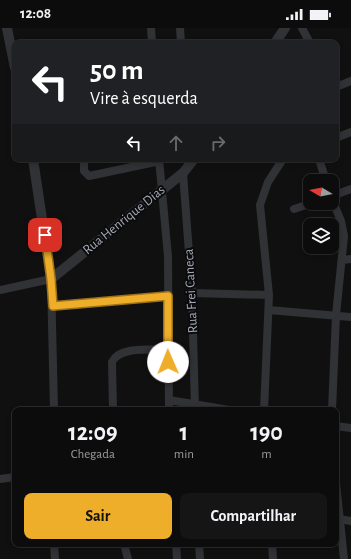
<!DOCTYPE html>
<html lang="pt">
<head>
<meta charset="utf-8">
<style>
  body { margin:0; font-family:"Alegreya Sans",sans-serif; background:#151516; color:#f1f3f6; height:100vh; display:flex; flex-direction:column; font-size:15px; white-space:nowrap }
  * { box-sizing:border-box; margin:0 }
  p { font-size:13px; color:#9a9b9d }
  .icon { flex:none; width:22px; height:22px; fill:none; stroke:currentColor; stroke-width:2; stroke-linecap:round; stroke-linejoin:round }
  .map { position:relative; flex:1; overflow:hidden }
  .panel { position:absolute; left:12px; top:379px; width:327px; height:140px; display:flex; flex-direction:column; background:#0c0c0d; border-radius:8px; box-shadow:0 2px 6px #0003,0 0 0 1px #2c2c2e }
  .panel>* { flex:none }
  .hud { position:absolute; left:12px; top:12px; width:327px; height:122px; border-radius:8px; box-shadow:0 2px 6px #0003,0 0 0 1px #2c2c2e; background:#202124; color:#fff; overflow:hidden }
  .needle { width:26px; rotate:280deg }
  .buttons { position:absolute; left:303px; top:146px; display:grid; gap:8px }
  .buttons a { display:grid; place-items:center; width:36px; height:36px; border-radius:8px; background:#0c0c0d; box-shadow:0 2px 6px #0003,0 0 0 1px #2c2c2e; font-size:20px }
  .pin { position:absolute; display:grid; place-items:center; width:34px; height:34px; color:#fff; margin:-17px; border-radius:8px; box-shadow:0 2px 6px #0006 }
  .me { position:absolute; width:44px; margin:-22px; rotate:359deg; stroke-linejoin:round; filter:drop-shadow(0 0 3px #0008) }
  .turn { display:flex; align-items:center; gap:14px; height:84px; padding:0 12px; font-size:18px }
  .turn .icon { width:52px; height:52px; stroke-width:2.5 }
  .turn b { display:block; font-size:28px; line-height:34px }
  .lanes { display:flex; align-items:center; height:38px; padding:0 12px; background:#0003; justify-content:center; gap:20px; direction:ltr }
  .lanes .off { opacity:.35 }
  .eta { display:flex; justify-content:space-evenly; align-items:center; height:68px; text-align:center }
  .eta b { font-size:24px; font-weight:700; line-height:28px }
  .action { display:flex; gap:8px; margin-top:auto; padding:8px 12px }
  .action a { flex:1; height:46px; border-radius:8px; background:#efae2a; color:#111; font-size:16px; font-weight:700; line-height:46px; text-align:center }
  .action a+a { background:#151516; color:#f1f3f6 }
  .status { display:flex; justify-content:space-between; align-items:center; height:28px; padding:0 20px; background:#0c0c0d; direction:ltr }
  .status svg { height:11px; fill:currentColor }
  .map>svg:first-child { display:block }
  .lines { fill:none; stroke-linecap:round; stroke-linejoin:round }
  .minor { stroke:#313236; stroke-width:8 }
  .tertiary { stroke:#313236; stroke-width:10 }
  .route-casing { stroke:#9b711b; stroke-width:10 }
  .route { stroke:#efae2a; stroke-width:7 }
  .labels { text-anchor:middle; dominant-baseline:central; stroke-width:4; stroke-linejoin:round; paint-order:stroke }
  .street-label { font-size:14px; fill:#a1a6b2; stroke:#0b0b0c }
</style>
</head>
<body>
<div class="status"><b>12:08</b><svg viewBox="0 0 49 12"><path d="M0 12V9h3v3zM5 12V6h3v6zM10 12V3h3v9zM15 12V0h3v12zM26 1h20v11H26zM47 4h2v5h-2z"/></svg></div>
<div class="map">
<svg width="351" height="531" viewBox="0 0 351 531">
  <rect width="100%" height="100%" fill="#101011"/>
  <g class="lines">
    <path class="minor" d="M151 0 152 15
      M180 0 181 15
      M302 0 310 15
      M336 59 351 53
      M336 110 351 104
      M84 131V143L89 148 160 133
      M159 131 168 228 169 382
      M319 131 326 153
      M183 145 192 265 195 382
      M332 168 351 161
      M332 171 341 193 344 208 336 287 332 382
      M294 181 312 175
      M343 232 351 231
      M0 262 51 251 54 382
      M192 265 269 267
      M53 278 168 268
      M269 282 351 289
      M169 372 229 382
      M113 382 112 334C120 318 151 322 168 321
      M264 382 269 267 260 177 268 154 283 131
      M336 398 351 400
      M0 451 15 449
      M336 455 344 531
      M339 491 351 493
      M54 516 55 531
      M124 516 128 531
      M176 516 177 531
      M199 516 200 531
      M272 516 273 531"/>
    <path class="tertiary" d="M7 0 15 40
      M275 15 285 0
      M33 131 51 251
      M51 251 183 145 194 131"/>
  </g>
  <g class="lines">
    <defs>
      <path id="route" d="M45 207 51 251 53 278 168 268V334"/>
    </defs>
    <use href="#route" class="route-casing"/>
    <use href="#route" class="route"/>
  </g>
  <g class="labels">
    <g class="street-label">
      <text transform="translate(124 192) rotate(-39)">Rua Henrique Dias</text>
      <text transform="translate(191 263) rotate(-93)">Rua Frei Caneca</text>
    </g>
  </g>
</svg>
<div class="buttons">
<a><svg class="needle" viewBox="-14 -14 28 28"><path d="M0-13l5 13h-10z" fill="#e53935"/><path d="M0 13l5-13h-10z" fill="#9a9b9d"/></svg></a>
<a><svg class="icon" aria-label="layers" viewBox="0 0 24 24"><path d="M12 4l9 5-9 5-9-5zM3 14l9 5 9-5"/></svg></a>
</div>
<div class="pin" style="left:45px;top:207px;background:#d93025"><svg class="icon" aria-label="arrive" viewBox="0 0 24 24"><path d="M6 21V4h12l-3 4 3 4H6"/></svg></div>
<svg class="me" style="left:168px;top:334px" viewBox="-20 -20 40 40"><circle r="19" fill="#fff"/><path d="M0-13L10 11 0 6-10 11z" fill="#efae2a"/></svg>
<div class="hud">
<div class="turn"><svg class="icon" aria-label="left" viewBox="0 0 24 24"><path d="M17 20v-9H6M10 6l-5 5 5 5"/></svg><div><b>50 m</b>Vire à esquerda</div></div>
<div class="lanes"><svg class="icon" aria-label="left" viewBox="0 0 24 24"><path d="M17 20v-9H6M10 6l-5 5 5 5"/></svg><svg class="icon off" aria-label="ahead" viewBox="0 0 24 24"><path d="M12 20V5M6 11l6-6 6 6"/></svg><svg class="icon off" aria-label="right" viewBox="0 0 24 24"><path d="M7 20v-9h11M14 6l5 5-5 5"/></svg></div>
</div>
<section class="panel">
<div class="eta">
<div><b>12:09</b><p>Chegada</p></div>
<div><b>1</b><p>min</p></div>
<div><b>190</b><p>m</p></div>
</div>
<div class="action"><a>Sair</a><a>Compartilhar</a></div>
</section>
</div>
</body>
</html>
